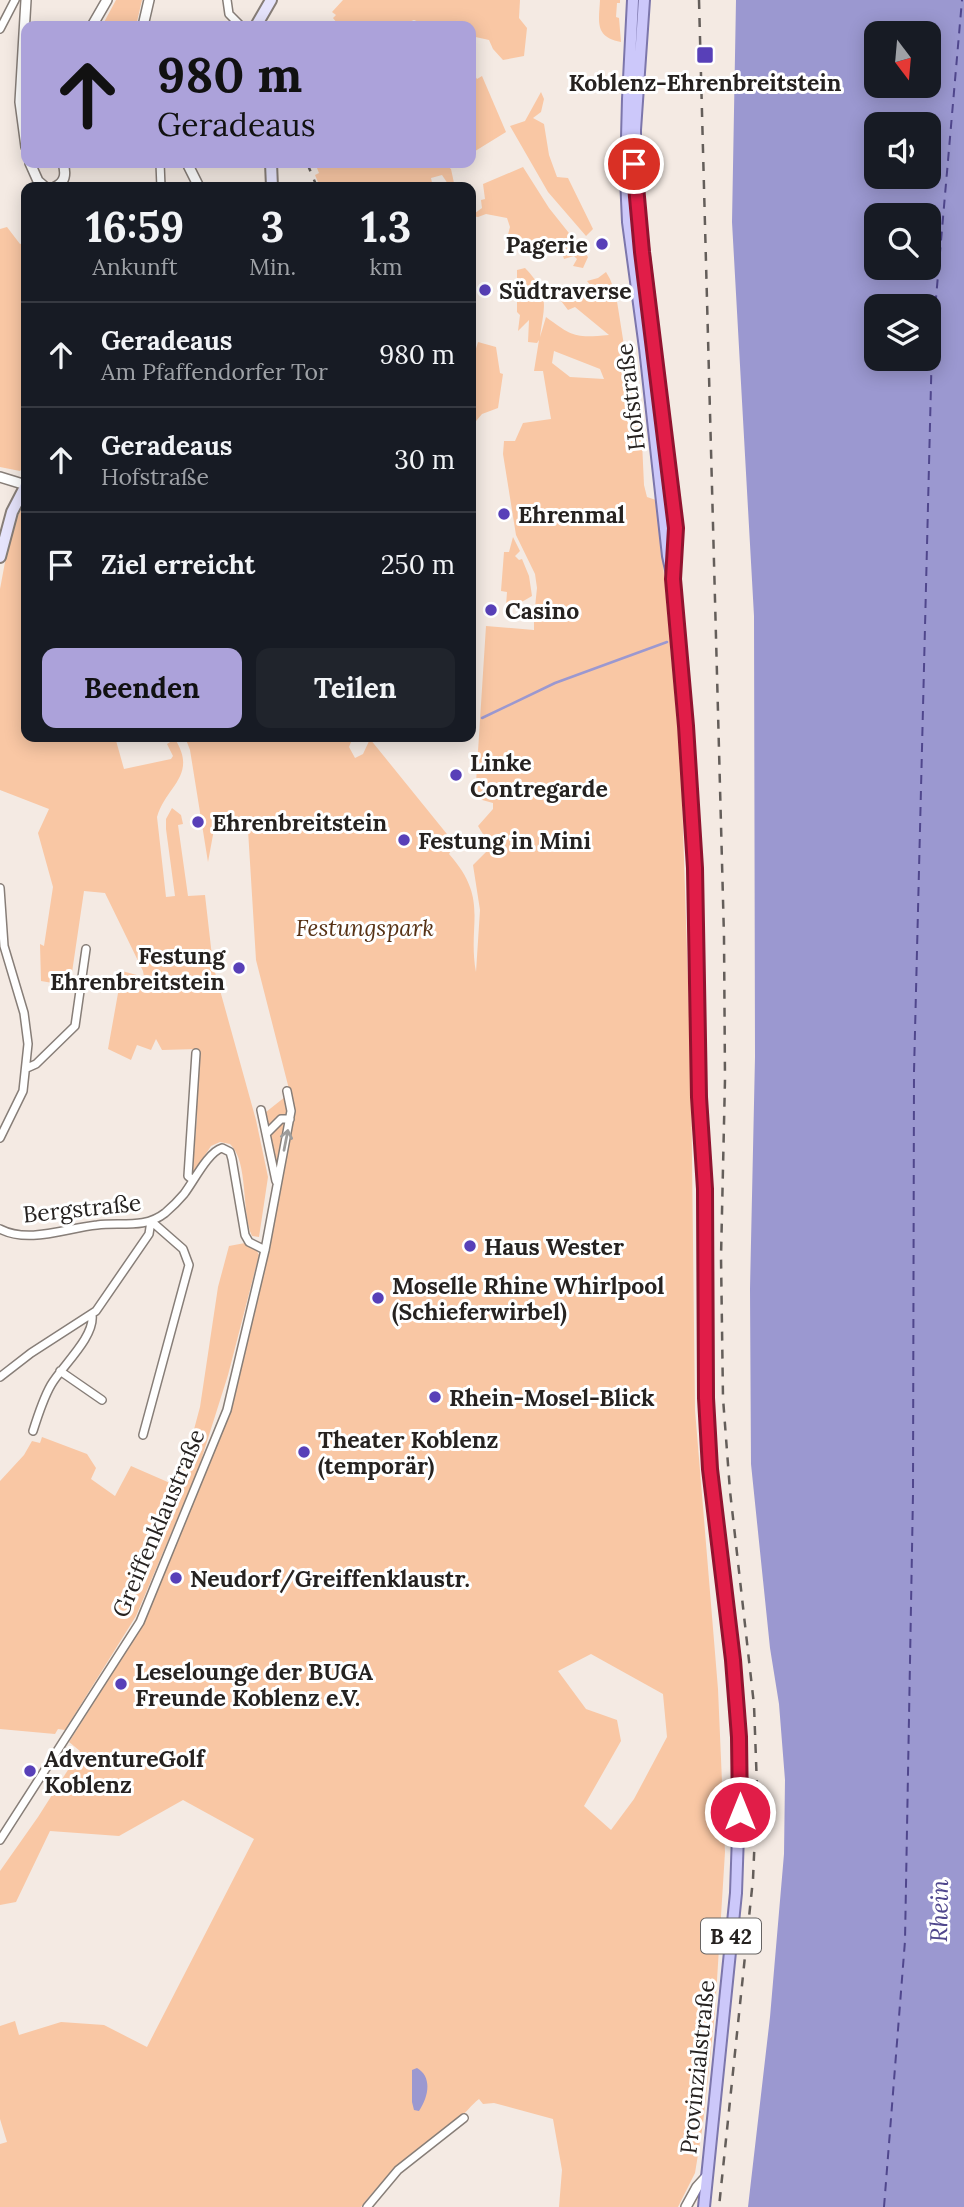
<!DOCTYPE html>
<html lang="de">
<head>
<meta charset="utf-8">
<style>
  body { margin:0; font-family:Lora,serif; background:#20242c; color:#f1f3f6; height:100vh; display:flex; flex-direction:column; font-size:26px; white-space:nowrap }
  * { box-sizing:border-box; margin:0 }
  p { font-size:23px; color:#9ea1a6 }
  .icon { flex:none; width:38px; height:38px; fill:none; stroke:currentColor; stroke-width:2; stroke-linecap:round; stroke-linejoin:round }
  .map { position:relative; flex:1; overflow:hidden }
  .details { position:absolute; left:21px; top:182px; width:455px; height:560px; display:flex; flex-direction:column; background:#171b24; border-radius:14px; box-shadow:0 4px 18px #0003 }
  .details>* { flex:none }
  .guide { position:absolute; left:21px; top:21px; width:455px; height:147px; border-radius:14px; box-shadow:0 4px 18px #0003; background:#aca2da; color:#111; overflow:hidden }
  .needle { width:46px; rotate:164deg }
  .controls { position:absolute; left:864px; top:21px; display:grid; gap:14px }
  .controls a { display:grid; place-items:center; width:77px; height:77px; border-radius:14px; background:#171b24; box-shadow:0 4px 18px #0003; font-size:35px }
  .pin { position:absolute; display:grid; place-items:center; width:60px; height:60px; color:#fff; margin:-30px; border:4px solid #fff; border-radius:50%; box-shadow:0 2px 7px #0007 }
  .me { position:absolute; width:77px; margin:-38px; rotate:0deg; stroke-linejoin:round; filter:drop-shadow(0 0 5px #0008) }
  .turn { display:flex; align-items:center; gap:24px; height:147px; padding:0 21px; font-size:32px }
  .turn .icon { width:91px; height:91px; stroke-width:2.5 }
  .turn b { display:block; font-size:49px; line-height:60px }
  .eta { display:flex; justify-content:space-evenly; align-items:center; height:119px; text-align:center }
  .eta b { font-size:42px; font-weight:800; line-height:49px }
  .button { display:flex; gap:14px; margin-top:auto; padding:14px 21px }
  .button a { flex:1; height:80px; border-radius:14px; background:#aca2da; color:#111; font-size:28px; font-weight:800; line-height:80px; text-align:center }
  .button a+a { background:#20242c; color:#f1f3f6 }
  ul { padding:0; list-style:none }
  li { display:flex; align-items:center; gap:21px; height:105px; padding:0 21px; border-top:2px solid #363941 }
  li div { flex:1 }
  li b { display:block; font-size:26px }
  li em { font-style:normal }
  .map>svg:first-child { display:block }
  .green { fill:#f9c7a4; fill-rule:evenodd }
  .water { fill:#9b98d0; fill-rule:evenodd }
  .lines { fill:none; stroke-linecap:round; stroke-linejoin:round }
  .stream { stroke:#9b98d0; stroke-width:2.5 }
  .ferry { stroke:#50478d; stroke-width:2; stroke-dasharray:9 7; stroke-linecap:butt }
  .minor-casing { stroke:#877e78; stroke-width:10 }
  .tertiary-casing { stroke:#877e78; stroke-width:12 }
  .secondary-casing { stroke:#877e78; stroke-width:14 }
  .primary-casing { stroke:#7c76ab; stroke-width:14 }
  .minor { stroke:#fff; stroke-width:7 }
  .tertiary { stroke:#fff; stroke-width:9 }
  .secondary { stroke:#e6e4fc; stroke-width:10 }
  .primary { stroke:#ccc8fa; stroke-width:10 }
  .rail { stroke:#645e5a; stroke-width:2.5; stroke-dasharray:9 9; stroke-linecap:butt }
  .oneway { stroke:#9d9c9b }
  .route-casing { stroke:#92132f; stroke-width:18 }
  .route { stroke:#e11d48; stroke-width:12 }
  .poi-dot { fill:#5840b8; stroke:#fff; stroke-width:2.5 }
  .labels { text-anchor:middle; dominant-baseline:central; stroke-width:6; stroke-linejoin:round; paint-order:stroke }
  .shield { fill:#fff; stroke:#676463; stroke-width:2 }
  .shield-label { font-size:21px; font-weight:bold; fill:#262220 }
  .poi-label { font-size:23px; font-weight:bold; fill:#262220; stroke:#fff; text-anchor:start }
  .street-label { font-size:23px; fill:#262220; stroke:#fff }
  .park-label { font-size:23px; font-style:italic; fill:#573215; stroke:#fff }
  .water-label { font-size:24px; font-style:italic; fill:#50478d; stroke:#fff }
</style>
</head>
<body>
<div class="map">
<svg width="964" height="2207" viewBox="0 0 964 2207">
  <rect width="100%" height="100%" fill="#f4eae3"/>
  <path class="green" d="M116 0H142L136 26H102Z
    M343 0H520L519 18 527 28 524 56 503 60 493 49 489 40 471 36V26H422L421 23 414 20 398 26H333L337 23 333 18 336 15 332 12Z
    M600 0H620V3H617L616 17 619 18 621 42C594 37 599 21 600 0Z
    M471 70 477 79 482 76 506 132 472 153Z
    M541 92 544 99 541 112 533 118 544 124 549 155 557 177 568 178 593 229 586 236 548 192 510 126 525 121Z
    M315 163H444L451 169 454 183 448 184 442 175 431 178 433 187H359L338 185 339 187H320L315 175 319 173Z
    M523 167 549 208 588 257 583 268 573 266 577 259 574 256 564 259 558 239 527 251 506 242 510 227 507 218 486 214 478 217 471 216 482 208 481 200 485 199 483 184Z
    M7 227 20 244 26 242V464L20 471 0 467V229Z
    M525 268C551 295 544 305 540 337L546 317C573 337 575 338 609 335L575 307 568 310 558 297 544 291 540 283 568 289 592 299 594 290 587 281 598 278 606 272 610 279 616 295 632 396 642 442 644 485 647 497 656 500 658 507 681 768 691 1073 695 1410 718 1689 725 1852 715 2012 703 2124 695 2173 678 2207H559L562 2170 553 2119 494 2103 483 2104 479 2099C471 2105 467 2112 459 2118 422 2147 390 2169 361 2207H0V2144L7 2142 0 2119V2026L15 2021 19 2035 61 2022 104 2025 147 2047 254 1839 183 1800 119 1836 50 1831 16 1902 0 1905V1871L38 1817 80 1751 69 1742 144 1623 228 1410 257 1298 281 1184 266 1112 290 1093 256 960 248 830 215 824 208 862 190 750 185 737H353L349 747 355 758 363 754 370 739 455 844 449 854C490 900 467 923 476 972L480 910 473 865 487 851 486 839 478 826 493 809V803L475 798 486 626 534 630V620L550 616 548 608 535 607 537 588 535 574 516 535 503 454 504 441H515L523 423 551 419 543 371H534L539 340 537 343 528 342 529 320 518 331 520 315 517 312V270ZM554 351 600 369 604 379 570 377 552 363ZM591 1654 663 1694 667 1737 634 1799 611 1830 584 1806 621 1741 617 1720 586 1709 558 1671Z
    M478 342 496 347 500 373 503 374 498 408 482 414 471 427V365Z
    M26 499V737H115L124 769 171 759 173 756 167 744 175 739C198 776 166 786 157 817L166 897 175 896 166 829V819L172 808 181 815 183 824 178 825 188 896 205 895 213 965 256 1120 268 1177 259 1237 252 1236C241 1212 249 1162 230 1144L220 1142 211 1146 192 1175 197 1116 195 1092 198 1049 162 1050 156 1039 151 1050 137 1045 131 1060 108 1049 122 971 144 977 143 971 105 893 84 891 70 986 41 981 40 944 44 946 53 887 38 833 49 809 0 790V589L11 530Z
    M513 537 520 551 515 556 519 560 522 559 529 576 532 596 513 607 506 606 507 592 501 591 504 552H509Z
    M245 1243 257 1251 259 1255 228 1375 198 1470 136 1616 65 1730 58 1729 55 1734 0 1729V1481L24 1455 32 1441 40 1443 42 1437 87 1454 96 1468 91 1479 115 1496 131 1466 170 1483 180 1458 185 1463 200 1407 218 1287 229 1246Z"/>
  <path class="water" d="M736 0H964V2207H748L770 2017 784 1854 785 1780 779 1704 770 1648 751 1464 750 1289 755 1057 754 616 732 222ZM877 33H929V86H877ZM877 124H929V177H877ZM877 215H929V268H877ZM877 306H929V359H877Z
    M417 2068C433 2077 428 2098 419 2111L414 2110 412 2102V2070Z"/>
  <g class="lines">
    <path class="stream" d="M482 718 555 683 667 642"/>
    <path class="ferry" d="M884 2207 905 1941 913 1494 914 1072 932 344 962 0"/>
    <defs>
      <path id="minor" d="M227 0 229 14 241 26
        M0 29 15 0
        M160 163 161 187
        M0 888 4 946 24 1013 28 1044 23 1091 0 1138
        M27 1068 36 1064 75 1026 86 949
        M261 1110 276 1181
        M267 1133 281 1119H290
        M193 1180 188 1176 196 1053
        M0 1229C29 1244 66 1228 97 1225 120 1222 145 1229 165 1213 172 1207 179 1200 184 1194 194 1181 208 1152 222 1148L230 1152 232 1159 245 1235 249 1242 265 1250
        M60 1371 102 1400
        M0 1377 31 1353 96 1311 149 1234 151 1221 183 1249 189 1265 143 1435
        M33 1431C38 1415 43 1399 51 1385 62 1366 95 1337 92 1315
        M0 1840 140 1622 227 1410 265 1250 291 1111 287 1091
        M367 2207 398 2170 464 2118"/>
      <path id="tertiary" d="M26 0 20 102 26 147
        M92 26 107 0
        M143 26 149 0
        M30 163 38 181 45 187
        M187 163 199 187
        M55 187C66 182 66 173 63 163
        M0 477 26 485
        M686 2207 697 2187 707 2176"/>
      <path id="secondary" d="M256 26 271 0
        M271 163 272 187
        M0 557 12 512 26 485"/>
      <path id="primary" d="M633 0 628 99 626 177 628 222 645 348 668 556 673 579 693 823 699 1097 705 1189 704 1357 707 1419 710 1469 733 1660 740 1776 736 1893 704 2207
        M644 0 635 130V179L676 528 674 568"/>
    </defs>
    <use href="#minor" class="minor-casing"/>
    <use href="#tertiary" class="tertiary-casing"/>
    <use href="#secondary" class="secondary-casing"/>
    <use href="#primary" class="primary-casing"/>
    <use href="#minor" class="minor"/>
    <use href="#tertiary" class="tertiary"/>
    <use href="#secondary" class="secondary"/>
    <use href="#primary" class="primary"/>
    <path class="rail" d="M699 0 724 937 725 1079 721 1257 723 1398 730 1491 754 1705 757 1787 753 1879 719 2207
      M307 163 317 187"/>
  </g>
  <defs><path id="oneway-shaft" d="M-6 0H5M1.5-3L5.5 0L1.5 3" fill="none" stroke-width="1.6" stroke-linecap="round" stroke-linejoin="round" transform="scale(1.75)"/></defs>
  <use class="oneway" href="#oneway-shaft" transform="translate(286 1140) rotate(-79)"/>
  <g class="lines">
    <defs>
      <path id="route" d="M634 164 642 252 676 528 673 579 686 726 695 868 699 1097 705 1189 706 1398 710 1469 733 1660 739 1737 740 1812"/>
    </defs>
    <use href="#route" class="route-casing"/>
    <use href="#route" class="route"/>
  </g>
  <g class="poi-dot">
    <rect x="696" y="46" width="18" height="18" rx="3.5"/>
    <circle cx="602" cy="244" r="7"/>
    <circle cx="485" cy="290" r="7"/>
    <circle cx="504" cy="514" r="7"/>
    <circle cx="491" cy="610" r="7"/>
    <circle cx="456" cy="775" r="7"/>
    <circle cx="198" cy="822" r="7"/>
    <circle cx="404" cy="840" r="7"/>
    <circle cx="239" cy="968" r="7"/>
    <circle cx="470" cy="1246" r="7"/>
    <circle cx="378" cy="1298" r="7"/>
    <circle cx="435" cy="1397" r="7"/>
    <circle cx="304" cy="1452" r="7"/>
    <circle cx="176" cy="1578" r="7"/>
    <circle cx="121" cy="1684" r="7"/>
    <circle cx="30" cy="1771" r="7"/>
  </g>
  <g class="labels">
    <rect class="shield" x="701" y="1918.5" width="60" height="35" rx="5"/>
    <g class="shield-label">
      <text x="731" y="1936">B 42</text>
    </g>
    <g class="poi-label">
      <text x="705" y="82" text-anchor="middle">Koblenz-Ehrenbreitstein</text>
      <text x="588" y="244" text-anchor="end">Pagerie</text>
      <text x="499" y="290">Südtraverse</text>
      <text x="518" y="514">Ehrenmal</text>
      <text x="505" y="610">Casino</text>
      <text x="470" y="762">Linke<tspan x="470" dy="26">Contregarde</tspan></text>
      <text x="212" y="822">Ehrenbreitstein</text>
      <text x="418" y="840">Festung in Mini</text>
      <text x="225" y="955" text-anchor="end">Festung<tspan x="225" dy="26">Ehrenbreitstein</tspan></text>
      <text x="484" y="1246">Haus Wester</text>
      <text x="392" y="1285">Moselle Rhine Whirlpool<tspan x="392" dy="26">(Schieferwirbel)</tspan></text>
      <text x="449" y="1397">Rhein-Mosel-Blick</text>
      <text x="318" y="1439">Theater Koblenz<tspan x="318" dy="26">(temporär)</tspan></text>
      <text x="190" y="1578">Neudorf/Greiffenklaustr.</text>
      <text x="135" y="1671">Leselounge der BUGA<tspan x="135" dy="26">Freunde Koblenz e.V.</tspan></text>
      <text x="44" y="1758">AdventureGolf<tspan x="44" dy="26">Koblenz</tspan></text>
    </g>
    <g class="street-label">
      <text transform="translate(630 397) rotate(-97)">Hofstraße</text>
      <text transform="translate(82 1208) rotate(-6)">Bergstraße</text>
      <text transform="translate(158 1523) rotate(-67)">Greiffenklaustraße</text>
      <text transform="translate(697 2067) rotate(-84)">Provinzialstraße</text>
    </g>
    <g class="park-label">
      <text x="365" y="927">Festungspark</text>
    </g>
    <g class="water-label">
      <text transform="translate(939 1911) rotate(-89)">Rhein</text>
    </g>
  </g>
</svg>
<div class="controls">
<a><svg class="needle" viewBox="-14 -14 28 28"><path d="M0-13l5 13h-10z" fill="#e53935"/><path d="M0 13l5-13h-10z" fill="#9ea1a6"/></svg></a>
<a><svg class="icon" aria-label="sound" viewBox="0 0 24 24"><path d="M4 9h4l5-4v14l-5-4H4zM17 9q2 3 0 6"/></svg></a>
<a><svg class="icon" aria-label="search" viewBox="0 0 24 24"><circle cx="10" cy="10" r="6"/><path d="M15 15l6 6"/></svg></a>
<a><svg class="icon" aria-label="layers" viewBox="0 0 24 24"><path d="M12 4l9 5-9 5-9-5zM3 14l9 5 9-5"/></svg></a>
</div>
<div class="pin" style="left:634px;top:164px;background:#d93025"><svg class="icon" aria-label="arrive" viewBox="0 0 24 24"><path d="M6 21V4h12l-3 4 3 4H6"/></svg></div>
<svg class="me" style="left:740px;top:1812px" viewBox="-20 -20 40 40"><circle r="17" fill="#e11d48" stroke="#fff" stroke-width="3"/><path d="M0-11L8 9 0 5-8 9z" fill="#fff"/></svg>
<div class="guide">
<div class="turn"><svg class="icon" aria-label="ahead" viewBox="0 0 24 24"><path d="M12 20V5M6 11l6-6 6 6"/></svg><div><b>980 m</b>Geradeaus</div></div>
</div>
<section class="details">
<div class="eta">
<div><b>16:59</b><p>Ankunft</p></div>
<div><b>3</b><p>Min.</p></div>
<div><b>1.3</b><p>km</p></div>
</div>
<ul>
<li><svg class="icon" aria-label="ahead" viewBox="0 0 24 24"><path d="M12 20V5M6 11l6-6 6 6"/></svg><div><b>Geradeaus</b><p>Am Pfaffendorfer Tor</p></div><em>980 m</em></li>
<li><svg class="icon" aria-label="ahead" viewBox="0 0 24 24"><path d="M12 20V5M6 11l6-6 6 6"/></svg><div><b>Geradeaus</b><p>Hofstraße</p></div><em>30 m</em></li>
<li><svg class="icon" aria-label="arrive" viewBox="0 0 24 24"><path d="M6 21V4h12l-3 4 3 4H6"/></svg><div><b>Ziel erreicht</b></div><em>250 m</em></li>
</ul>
<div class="button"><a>Beenden</a><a>Teilen</a></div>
</section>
</div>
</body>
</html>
